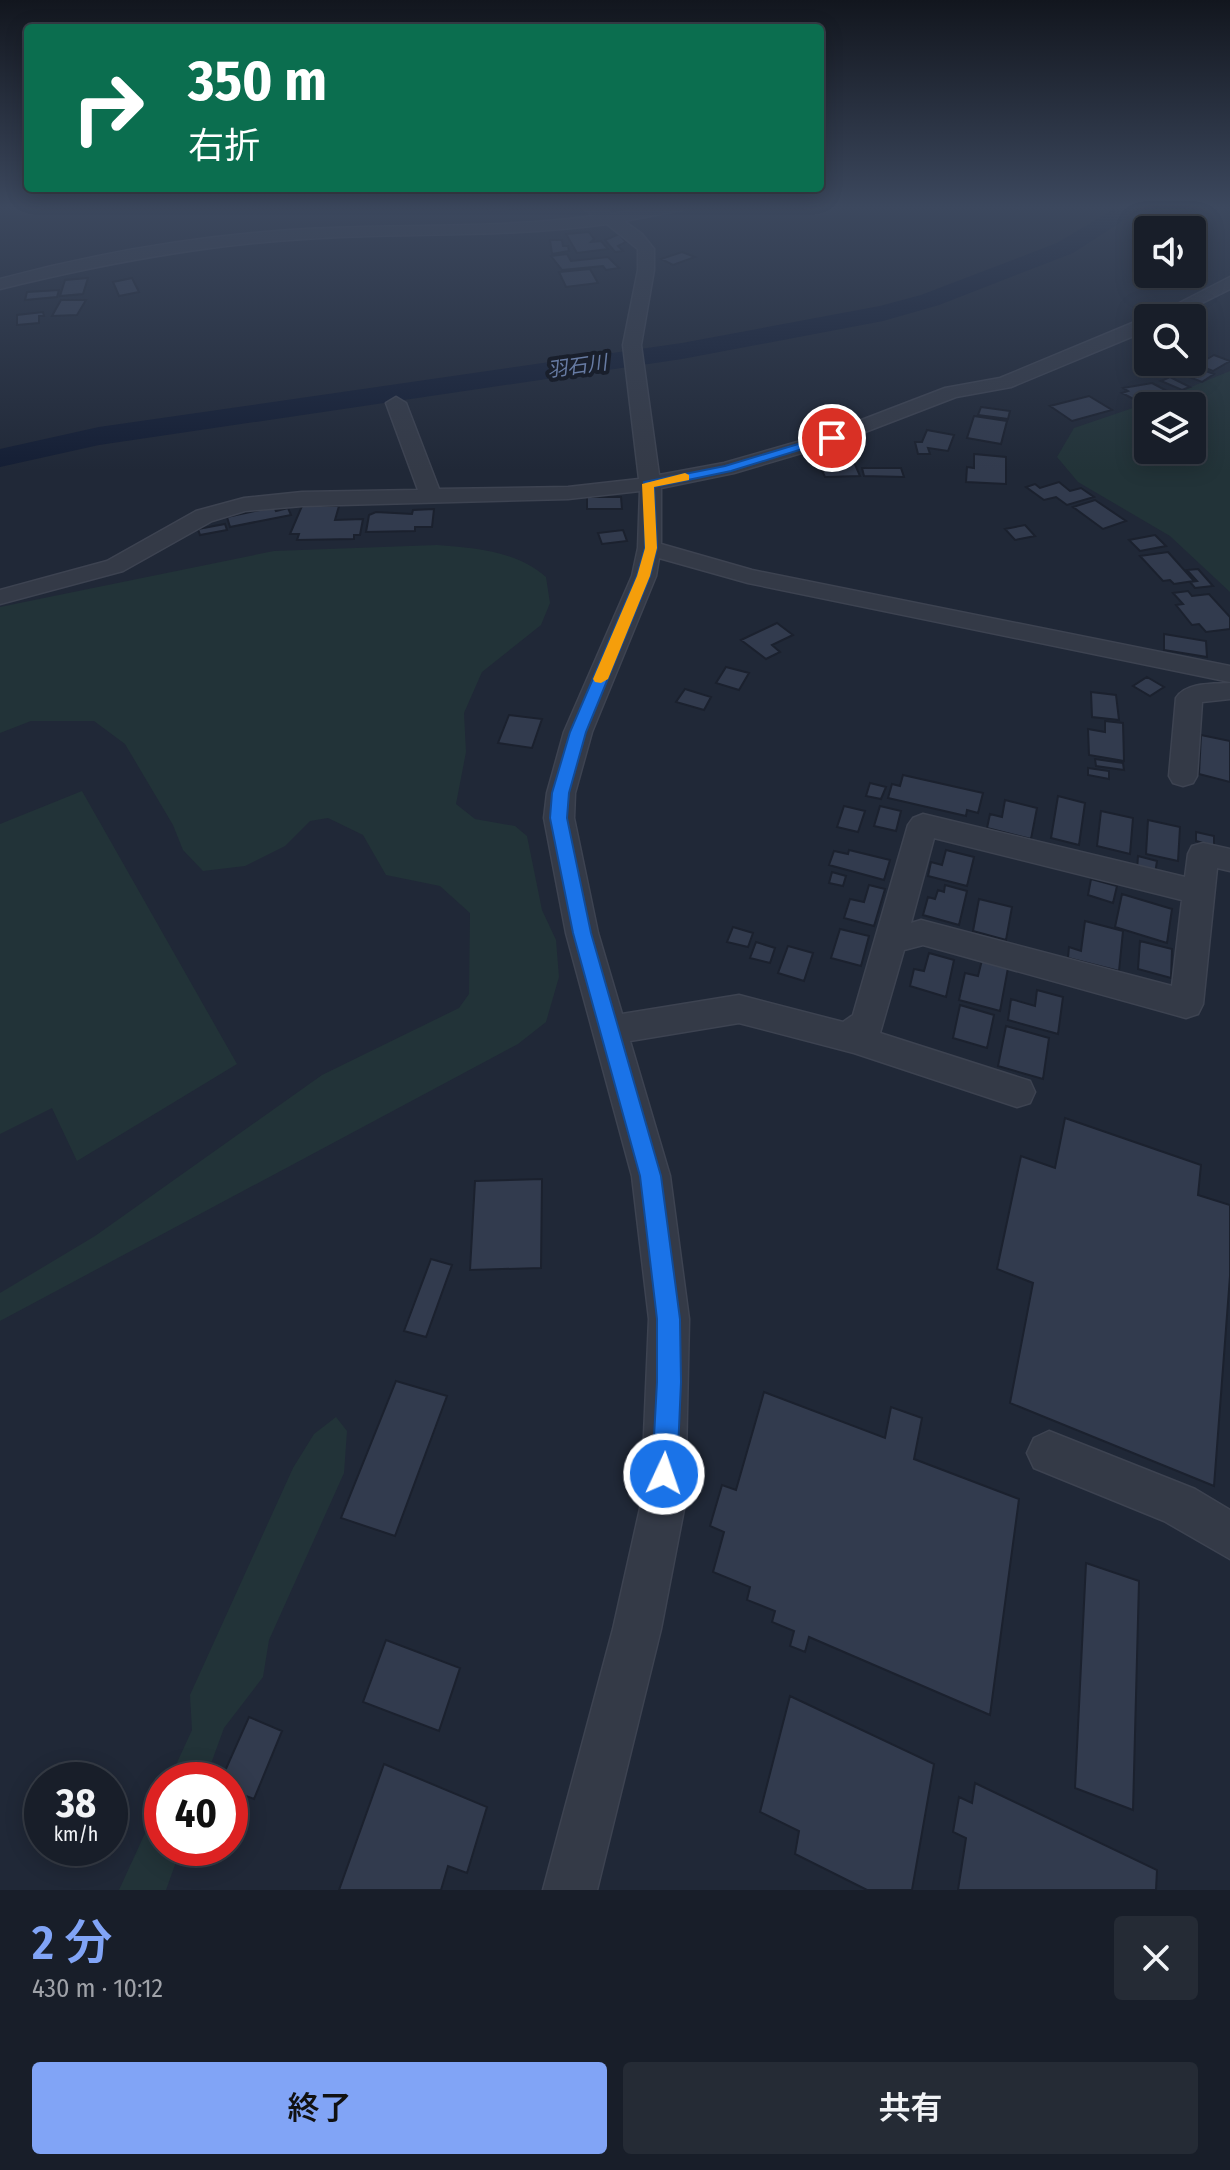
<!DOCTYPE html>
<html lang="ja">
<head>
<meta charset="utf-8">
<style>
  body { margin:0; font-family:"Fira Sans Condensed","Noto Sans JP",sans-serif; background:#252b35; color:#f1f3f6; height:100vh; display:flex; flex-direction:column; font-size:30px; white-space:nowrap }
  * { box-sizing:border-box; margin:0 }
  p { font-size:26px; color:#9fa2a8 }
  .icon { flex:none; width:44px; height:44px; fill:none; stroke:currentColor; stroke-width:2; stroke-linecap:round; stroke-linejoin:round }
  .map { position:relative; height:1890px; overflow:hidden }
  .sheet { display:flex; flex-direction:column; background:#181e29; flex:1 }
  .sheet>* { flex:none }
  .guide { position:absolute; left:24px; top:24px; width:800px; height:168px; border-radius:8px; box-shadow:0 4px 20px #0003,0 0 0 2px #363c46; background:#0b6e4f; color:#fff; overflow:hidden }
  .controls { position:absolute; left:1134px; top:216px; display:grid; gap:16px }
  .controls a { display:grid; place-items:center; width:72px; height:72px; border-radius:8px; background:#181e29; box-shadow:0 4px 20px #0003,0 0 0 2px #363c46; font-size:40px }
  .speed { position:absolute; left:24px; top:1762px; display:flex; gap:16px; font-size:40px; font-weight:700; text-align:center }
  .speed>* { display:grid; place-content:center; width:104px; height:104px; border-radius:50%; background:#181e29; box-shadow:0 4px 20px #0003,0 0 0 2px #363c46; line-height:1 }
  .speed small { font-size:20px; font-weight:400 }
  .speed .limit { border:12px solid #d22; background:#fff; color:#111 }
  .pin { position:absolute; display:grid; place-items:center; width:68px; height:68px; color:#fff; margin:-34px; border:4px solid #fff; border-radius:50%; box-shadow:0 2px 8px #0007 }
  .me { position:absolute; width:88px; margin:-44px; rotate:3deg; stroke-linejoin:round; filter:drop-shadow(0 0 6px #0008) }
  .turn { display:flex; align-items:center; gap:28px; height:168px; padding:0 32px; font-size:36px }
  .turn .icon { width:104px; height:104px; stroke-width:2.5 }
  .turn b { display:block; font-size:56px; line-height:68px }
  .round { display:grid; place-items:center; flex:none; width:84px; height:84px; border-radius:8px; background:#252b35 }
  .overview { display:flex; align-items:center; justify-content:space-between; height:136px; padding:0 32px }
  h1 { font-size:48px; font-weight:600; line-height:60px; color:#81a4f6 }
  .primary-button { display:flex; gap:16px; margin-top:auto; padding:16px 32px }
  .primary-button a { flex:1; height:92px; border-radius:8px; background:#81a4f6; color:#111; font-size:32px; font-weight:600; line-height:92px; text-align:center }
  .primary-button a+a { background:#252b35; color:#f1f3f6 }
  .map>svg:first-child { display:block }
  .green { fill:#223338; fill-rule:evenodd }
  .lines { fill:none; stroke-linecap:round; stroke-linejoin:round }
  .river { fill:#141e34; fill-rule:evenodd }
  .building { fill:#323b4e; stroke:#1b212e; stroke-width:2 }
  .minor-casing { stroke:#3d4351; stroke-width:3 }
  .minor { fill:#343a47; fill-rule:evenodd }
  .route { fill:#1a73e8; stroke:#114b97; stroke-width:2 }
  .slow { fill:#f59e0b }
  .labels { text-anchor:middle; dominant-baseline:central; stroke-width:8; stroke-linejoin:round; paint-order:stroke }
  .far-water-label { font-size:20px; font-style:italic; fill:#677ba3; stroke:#191f2c }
</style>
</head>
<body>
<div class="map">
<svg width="1230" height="1890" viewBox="0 0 1230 1890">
  <rect width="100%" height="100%" fill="#202837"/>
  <path class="green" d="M1230 371V592L1170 536 1078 482 1057 457 1074 428 1174 394ZM1148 406H1192V450H1148Z
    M437 545C475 548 517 551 546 577L550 603 541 625 482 672 464 713 466 752 456 804 475 819 515 826 527 836 542 910 556 940 559 977 546 1022 518 1044 0 1321V1293L95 1236 322 1075 459 1008 469 994 470 913 440 886 386 875 363 835 328 818 310 821 285 846 245 866 203 871 183 850 173 825 125 744 94 721H31L0 733V607L274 551Z
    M82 791 237 1064 77 1161 52 1108 0 1134V824Z
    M336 1417 347 1431 344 1473 269 1640 263 1677 224 1728 205 1780H169L192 1730 190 1695 293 1468 314 1434Z
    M162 1796V1848H181L166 1890H119Z"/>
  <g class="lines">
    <path class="river" d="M1119 206H1146L1073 253 939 305 883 321 682 359 99 445 0 467V449L99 427 682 343 880 306 921 295 1057 243Z"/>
  </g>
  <path class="building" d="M486 206H520L522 209 489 212Z
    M589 232 594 239 591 242 601 241 608 249 577 253 566 234Z
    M619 234 626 242 618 246 623 251 615 252 605 240Z
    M550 240H562L563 246H568L569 251 552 254Z
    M682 252 695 257 673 265 661 259Z
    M567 254 571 261 608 257 619 268 606 270 603 266 562 270 551 256Z
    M590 269 598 283 566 287 559 272Z
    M88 278 83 294 60 296 65 280Z
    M132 278 139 292 119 296 113 282Z
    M59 290 57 297 25 300 27 292Z
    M61 300H86L77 315 52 316Z
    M43 312 44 316H39V323L17 325V315Z
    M1214 355 1230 361 1213 371 1197 365Z
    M1182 362 1214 374 1202 382 1168 369Z
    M1170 377 1190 387 1182 390 1161 381Z
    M1152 383 1169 392 1139 402 1122 393 1128 391 1123 388Z
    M1089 396 1112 410 1072 421 1050 406Z
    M981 407 1010 411 1008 419 978 415Z
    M974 416 1007 421 1001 444 967 438Z
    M927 430 954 435 948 451 928 448 930 454H918L915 442H922Z
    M974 454 1006 457V484L966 482 967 467 974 468Z
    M832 460 833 463 854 462 860 476 825 477 819 464Z
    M862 468H901L904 477 864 476Z
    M1059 482 1070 491 1081 488 1094 497 1067 505 1056 497 1044 500 1026 487 1035 484 1040 488Z
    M587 497H621L622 509H587Z
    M1095 500 1126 521 1103 529 1073 507Z
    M302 506H339L335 520 363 519 360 535H354V539L297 540 299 534H290Z
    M274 507 276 511 288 508 291 515 230 527 227 517Z
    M434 509 432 527H415V531L366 532 369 515 376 512 412 514 413 510Z
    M225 524 227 530 200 535 198 529Z
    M1025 525 1035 536 1015 540 1005 529Z
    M623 530 627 541 602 544 598 533Z
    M1155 535 1166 546 1140 551 1129 540Z
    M1168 552 1194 581 1174 584 1170 580 1163 581 1140 556Z
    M1198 569 1213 586 1195 588 1190 582 1197 581 1187 570Z
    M1188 591 1192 596 1209 594 1230 617V629L1206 632 1199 624 1192 625 1176 605 1183 604 1173 593Z
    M777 623 793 635 772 645 780 652 766 659 741 640Z
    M1164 634 1206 641 1207 657 1164 650Z
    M726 667 749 673 739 690 716 683Z
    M1147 677 1164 687 1150 696 1133 686Z
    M685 689 711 697 704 710 676 702Z
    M1091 692 1116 695 1119 720 1092 717Z
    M509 715 542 719 532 748 498 743Z
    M1105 721 1123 723 1124 761 1089 755 1088 729 1105 732Z
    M1201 735 1230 741V782L1199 774Z
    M1095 759 1123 763 1124 770 1096 766Z
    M1088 768 1109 771V779L1088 775Z
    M903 775 983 793 978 813 967 810 966 816 888 798 892 784 900 786Z
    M870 783 886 787 881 799 866 796Z
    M1058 796 1085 803 1079 845 1051 838Z
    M1005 800 1037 808 1031 839 987 828 990 814 1002 817Z
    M844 806 865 811 858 832 837 827Z
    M880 806 901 811 896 831 874 826Z
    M1101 811 1133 818 1130 854 1097 846Z
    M1148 820 1180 827 1178 861 1146 854Z
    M1196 832 1214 836V846L1196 841Z
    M849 850 890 860 884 880 829 865 834 851 848 854Z
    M946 850 974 857 967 886 928 876 931 862 942 865Z
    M1138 856 1157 861 1155 874 1137 870Z
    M832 872 846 876 843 886 829 883Z
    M1091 879 1117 886 1113 903 1088 895Z
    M869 885 885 889 874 926 844 918 850 899 864 902Z
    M945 885 967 891 959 925 923 915 928 897 935 899 938 890 944 892Z
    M1122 894 1172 909 1167 943 1115 927Z
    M979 899 1012 907 1006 940 973 931Z
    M1085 921 1123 931 1119 971 1068 958 1069 947 1081 951Z
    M733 927 753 933 748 947 727 942Z
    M840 929 869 936 861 966 831 958Z
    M1140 941 1172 949 1171 978 1138 969Z
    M756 942 775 948 770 963 750 958Z
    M788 946 813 953 804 981 778 973Z
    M929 953 954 960 946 997 910 986 914 969 924 971Z
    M982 960 1008 968 1000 1011 959 1000 965 973 978 976Z
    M1037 990 1063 997 1058 1034 1008 1020 1011 999 1035 1006Z
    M960 1005 994 1015 987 1048 953 1038Z
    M1006 1026 1049 1038 1043 1079 998 1066Z
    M1065 1118 1201 1165 1198 1195 1230 1205V1276L1214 1486 1010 1403 1033 1283 997 1269 1021 1156 1055 1168Z
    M542 1179 541 1268 470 1270 475 1181Z
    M431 1259 452 1265 426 1337 404 1331Z
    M396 1381 447 1396 395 1536 341 1518Z
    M764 1392 885 1438 891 1407 922 1418 914 1459 1019 1499 990 1715 809 1637 805 1652 790 1646 794 1631 772 1622 775 1611 747 1600 750 1587 713 1572 724 1532 710 1526 722 1485 736 1490Z
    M1086 1563 1139 1581 1133 1810 1075 1788Z
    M386 1640 460 1668 439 1731 363 1702Z
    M790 1696 934 1764 912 1890H867L795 1854 799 1831 760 1812Z
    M249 1717 282 1731 254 1799 230 1790V1780H221Z
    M384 1764 487 1807 467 1873 448 1866 441 1890H339Z
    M975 1783 1157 1870 1156 1890H958L966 1838 953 1832 959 1797 972 1803Z"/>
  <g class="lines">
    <defs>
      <path id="minor" d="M580 206H598L612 214 660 206H689L682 210 624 221 642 234 654 249V270L641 345 659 475 724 463 825 434 945 388 1000 378 1142 319 1149 318 1148 330 1011 387 956 397 839 442 734 473 661 488V544L752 570 1230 666V682L748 583 659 558 656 576 592 732 575 793 574 818 598 933 622 1014 739 995 843 1022 853 1015 908 825 913 818 923 814 1185 877 1188 854 1192 846 1203 843 1230 849V871L1217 868 1203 1004 1198 1014 1186 1018 923 945 904 950 880 1033 1030 1081 1035 1092 1030 1103 1017 1107 854 1053 739 1023 630 1041 670 1176 689 1319 685 1504 661 1629 597 1890H543L613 1629 641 1504 649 1319 632 1176 566 933 544 818 547 793 564 732 632 576 638 548 640 491 568 499 302 506 245 511 212 521 123 571 0 604V590L107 561 196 511 244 498 302 492 418 490 386 403 396 397 406 403 439 489 568 487 639 479 623 345 638 270V249L607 224C506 238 406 232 304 239 201 245 101 264 0 289V279C101 252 203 235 307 229 403 224 499 229 594 216ZM934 838 1182 900 1172 986 921 920 911 923Z
        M1230 277V289L1172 318H1150Z
        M1230 683V699L1202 702 1197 776 1193 783 1183 786 1173 783 1169 776 1176 698C1186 682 1213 684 1230 683Z
        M1049 1431 1195 1489 1230 1510V1559L1164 1521 1034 1468 1027 1453 1034 1438Z"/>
    </defs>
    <use href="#minor" class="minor-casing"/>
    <use href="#minor" class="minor"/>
  </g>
  <linearGradient id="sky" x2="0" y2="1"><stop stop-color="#12161e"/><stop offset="0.44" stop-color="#3c485e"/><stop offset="1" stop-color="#3c485e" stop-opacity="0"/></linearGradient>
  <rect width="1230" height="471" fill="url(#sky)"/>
  <path class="route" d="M828 435 838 438 731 471 654 487 657 548 650 576 586 732 569 793 567 818 591 933 661 1176 680 1319 681 1382 677 1474 673 1483 664 1486 656 1483 652 1474 657 1382V1319L640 1176 573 933 550 818 552 793 570 732 637 576 645 548 644 482 725 466Z"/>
  <path class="slow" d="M685 473 689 475V480L654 487 657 548 650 576 608 679 601 683 595 682 593 679 637 576 645 548 642 484Z"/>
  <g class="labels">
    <g class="far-water-label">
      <text transform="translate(577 366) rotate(-8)">羽石川</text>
    </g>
  </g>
</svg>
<div class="controls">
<a><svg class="icon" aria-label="sound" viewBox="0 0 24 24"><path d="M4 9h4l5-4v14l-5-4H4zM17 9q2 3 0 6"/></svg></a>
<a><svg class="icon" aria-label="search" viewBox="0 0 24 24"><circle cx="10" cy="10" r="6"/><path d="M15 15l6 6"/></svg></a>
<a><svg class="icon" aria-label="layers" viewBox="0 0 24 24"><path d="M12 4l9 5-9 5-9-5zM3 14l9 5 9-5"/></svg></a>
</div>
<div class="speed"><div>38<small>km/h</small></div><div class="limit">40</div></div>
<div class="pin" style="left:832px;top:438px;background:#d93025"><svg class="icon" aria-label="arrive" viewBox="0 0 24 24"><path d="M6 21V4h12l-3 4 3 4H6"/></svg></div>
<svg class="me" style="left:664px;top:1474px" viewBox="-20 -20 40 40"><circle r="17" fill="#1a73e8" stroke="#fff" stroke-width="3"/><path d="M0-11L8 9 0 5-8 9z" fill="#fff"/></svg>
<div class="guide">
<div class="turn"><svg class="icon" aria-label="right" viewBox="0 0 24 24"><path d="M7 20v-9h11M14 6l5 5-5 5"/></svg><div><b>350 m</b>右折</div></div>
</div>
</div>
<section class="sheet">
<div class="overview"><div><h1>2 分</h1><p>430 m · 10:12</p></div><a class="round"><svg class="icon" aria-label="close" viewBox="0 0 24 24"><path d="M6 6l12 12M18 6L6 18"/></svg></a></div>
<div class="primary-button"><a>終了</a><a>共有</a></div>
</section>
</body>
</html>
